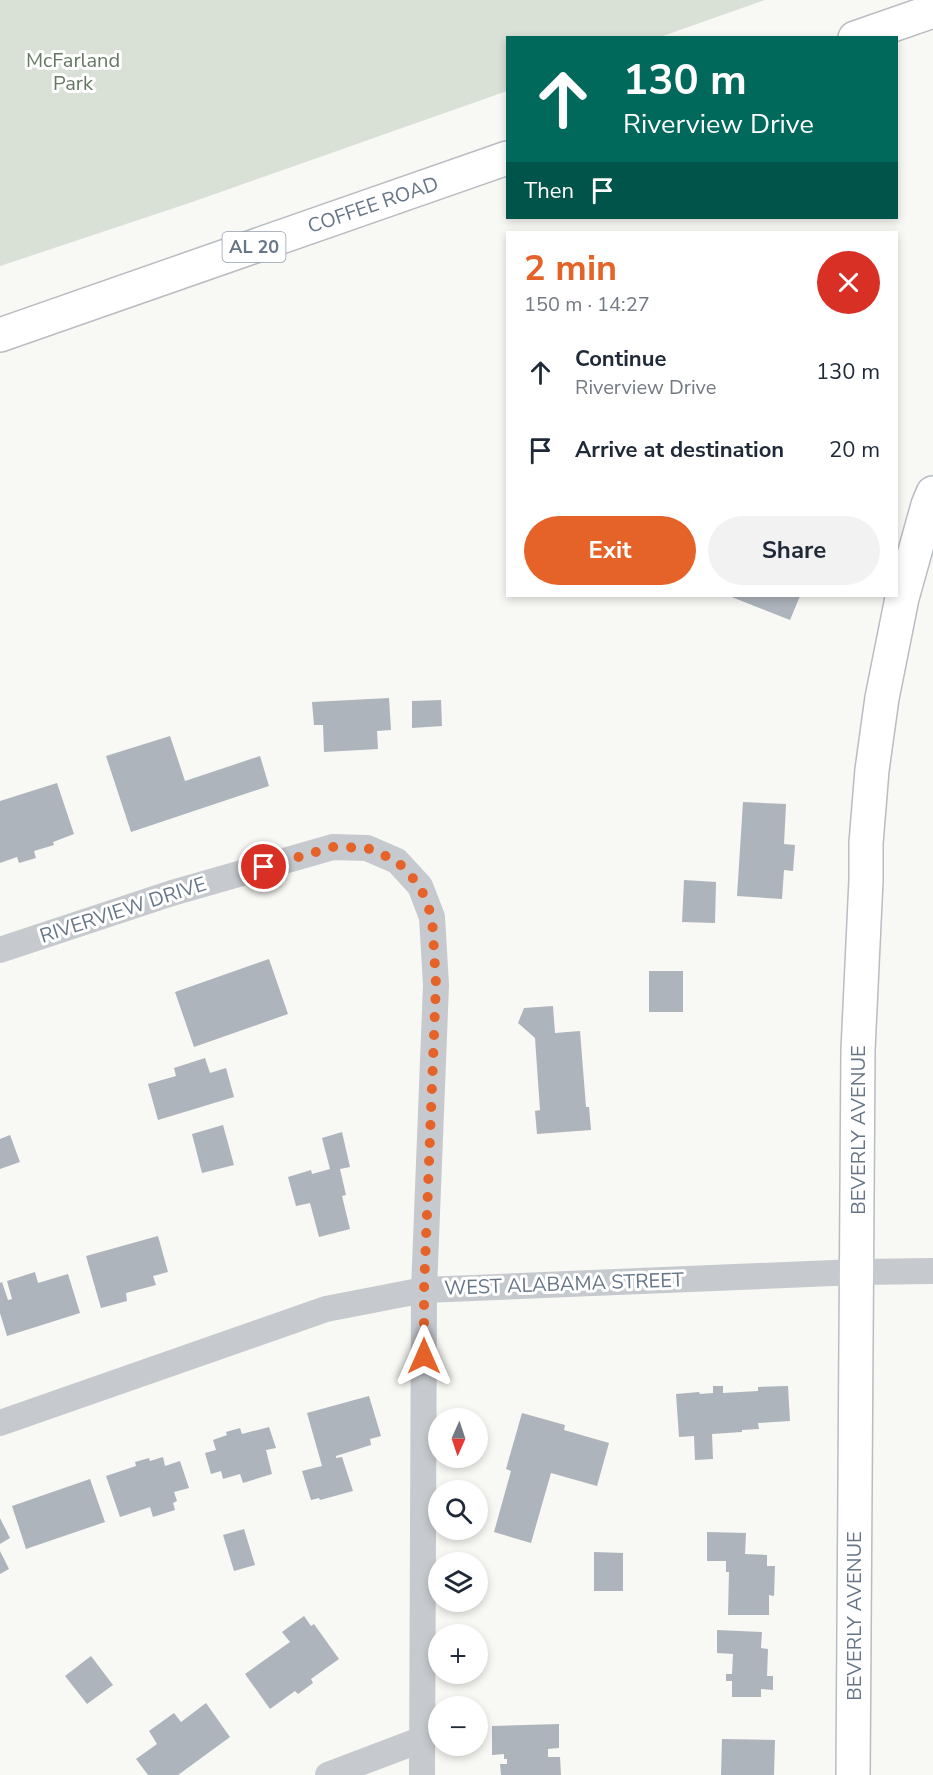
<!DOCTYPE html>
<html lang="en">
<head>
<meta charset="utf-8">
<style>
  body { margin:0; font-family:"Nunito Sans",sans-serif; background:#f2f2f3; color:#1f2937; height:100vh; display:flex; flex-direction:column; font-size:22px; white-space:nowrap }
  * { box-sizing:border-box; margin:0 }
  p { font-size:20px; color:#747a83 }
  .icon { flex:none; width:33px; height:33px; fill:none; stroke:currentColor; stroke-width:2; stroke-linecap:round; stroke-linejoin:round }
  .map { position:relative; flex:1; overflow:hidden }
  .drawer { position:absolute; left:506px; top:231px; width:392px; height:366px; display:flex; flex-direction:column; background:#fff; border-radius:0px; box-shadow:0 3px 9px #0003 }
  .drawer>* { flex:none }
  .guide { position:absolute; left:506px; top:36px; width:392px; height:183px; border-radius:0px; box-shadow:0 3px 9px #0003; background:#00695c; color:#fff; overflow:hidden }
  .needle { width:39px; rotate:183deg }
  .tools { position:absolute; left:428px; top:1408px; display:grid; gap:12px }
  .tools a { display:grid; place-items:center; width:60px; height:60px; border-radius:50%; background:#fff; box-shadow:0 3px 9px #0003; font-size:30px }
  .pin { position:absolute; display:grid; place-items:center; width:51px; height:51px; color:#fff; margin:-26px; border:3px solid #fff; border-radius:50%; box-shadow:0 2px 6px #0007 }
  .me { position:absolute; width:66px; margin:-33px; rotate:0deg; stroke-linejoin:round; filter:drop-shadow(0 0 4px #0008) }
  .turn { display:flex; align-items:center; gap:21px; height:126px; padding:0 18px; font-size:27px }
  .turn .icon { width:78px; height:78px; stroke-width:2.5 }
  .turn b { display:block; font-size:42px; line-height:51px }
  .then { display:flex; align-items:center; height:57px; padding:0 18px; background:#0003; gap:12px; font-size:22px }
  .round { display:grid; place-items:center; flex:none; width:63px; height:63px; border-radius:32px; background:#f2f2f3 }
  .headline { display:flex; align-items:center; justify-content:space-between; height:102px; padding:0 18px }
  h1 { font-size:36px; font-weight:700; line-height:45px; color:#e56328 }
  .primary-button { display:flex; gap:12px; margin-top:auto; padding:12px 18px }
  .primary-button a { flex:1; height:69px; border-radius:36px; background:#e56328; color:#fff; font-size:24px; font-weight:700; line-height:69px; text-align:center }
  .primary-button a+a { background:#f2f2f3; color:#1f2937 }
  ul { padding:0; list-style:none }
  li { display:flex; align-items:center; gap:18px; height:78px; padding:0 18px }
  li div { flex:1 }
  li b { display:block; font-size:22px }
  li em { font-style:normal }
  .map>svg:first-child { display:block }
  .green { fill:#d9e0d6 }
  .building { fill:#adb4bb }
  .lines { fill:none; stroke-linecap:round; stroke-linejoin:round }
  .secondary-casing { stroke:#b8bdc2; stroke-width:36 }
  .primary-casing { stroke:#b9bdc1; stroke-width:36 }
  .street { stroke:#c6c9cd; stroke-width:26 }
  .secondary { stroke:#fff; stroke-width:33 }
  .primary { stroke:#fff; stroke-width:33 }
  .route { stroke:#e56328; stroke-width:10; stroke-dasharray:0 18 }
  .labels { text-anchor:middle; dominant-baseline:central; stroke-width:6; stroke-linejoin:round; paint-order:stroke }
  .shield { fill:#fff; stroke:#959fab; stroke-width:1.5 }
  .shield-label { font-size:18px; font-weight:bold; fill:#677687 }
  .park-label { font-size:20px; fill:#657962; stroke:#fff }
  .street-label { font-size:20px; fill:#677687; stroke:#fff }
</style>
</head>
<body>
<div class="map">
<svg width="933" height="1775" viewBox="0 0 933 1775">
  <rect width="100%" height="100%" fill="#f8f8f5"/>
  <path class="green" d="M0 0H765L660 37 507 38V91L192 202 0 266Z"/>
  <path class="building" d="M729 596H800L790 620Z
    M389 698 391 730 377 731 378 749 324 752 323 725H314L312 702Z
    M441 700 442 726 412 728V701Z
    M170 736 185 781 260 756 269 786 131 832 106 756Z
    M57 783 74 834 53 842 54 845 34 851 36 858 19 863 17 857 0 863V801Z
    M743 802 786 804 784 844 795 845 793 871 784 870 782 899 737 896Z
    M684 880 716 882 715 923 682 922Z
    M269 959 288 1014 194 1047 175 992Z
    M649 971H683V1012H649Z
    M553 1006 555 1033 580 1031 586 1107H589L591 1130 537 1134 535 1111 540 1110 535 1038 518 1023 524 1008Z
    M205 1058 210 1073 226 1068 234 1097 158 1120 148 1084 176 1076 174 1068Z
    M223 1125 234 1165 202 1173 192 1134Z
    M342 1132 350 1167 340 1169 346 1195 342 1196 350 1229 319 1237 310 1203 296 1206 288 1177 311 1170 312 1174 330 1169 322 1138Z
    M10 1135 20 1162 0 1169V1139Z
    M158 1236 168 1272 153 1276 156 1285 126 1293 127 1301 101 1308 86 1256Z
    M35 1272 38 1283 68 1274 80 1313 7 1336 0 1313V1283L2 1282 8 1300 12 1299 7 1281Z
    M713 1386H723V1393L758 1391V1387L788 1386 790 1421 758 1423 759 1429 742 1430V1432L712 1434 713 1459 695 1460 694 1436 679 1437 676 1394 699 1392 700 1394 713 1393Z
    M369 1396 381 1436 370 1439 371 1445 336 1456V1458L342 1457 353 1491 320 1500 319 1498 311 1500 302 1471 322 1466 307 1413Z
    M522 1413 565 1425 564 1430 609 1443 597 1486 551 1473 531 1543 494 1532 511 1471 506 1469Z
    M269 1427 276 1448 266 1450 272 1474 243 1483 240 1474 223 1479 221 1471 211 1474 205 1453 216 1450 213 1440 227 1435 226 1432 240 1428 242 1434Z
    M163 1457 165 1466 180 1461 189 1488 174 1492 177 1501 173 1503 175 1510 153 1517 150 1507 120 1517 106 1476 136 1466 135 1462 149 1458 150 1461Z
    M90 1479 105 1522 26 1549 12 1506Z
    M0 1518 10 1538 0 1544Z
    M244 1529 255 1565 234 1571 223 1535Z
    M707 1532 746 1533 745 1554 767 1555V1566H775L774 1596 769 1595V1615H728L729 1572H726V1561H707Z
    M0 1551 9 1569 0 1574Z
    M594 1552 623 1553V1591H594Z
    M304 1616 311 1626 314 1624 339 1659 311 1679 313 1683 298 1694 295 1691 270 1709 245 1674 290 1642 282 1632Z
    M717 1630 762 1632 761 1648 768 1649 767 1676H773V1690L761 1689V1697H732V1681H726V1674H732L733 1654 717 1653Z
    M91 1656 113 1685 87 1704 65 1676Z
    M206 1703 230 1737 178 1775H148L136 1759 157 1744 149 1731 174 1713 181 1722Z
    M559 1724V1748L548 1749V1757H560L561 1775H501L500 1764H507V1759H504V1754L492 1755V1726Z
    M722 1739 775 1740 774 1775H721Z"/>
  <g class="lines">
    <defs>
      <path id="secondary" d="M853 1775 858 1050 866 880V843L872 770 882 698 902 598 928 505 933 493"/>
      <path id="primary" d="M855 38 933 11
        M0 335 507 158"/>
    </defs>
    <use href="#secondary" class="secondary-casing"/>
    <use href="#primary" class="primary-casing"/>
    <path class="street" d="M0 950 172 893 333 847 367 848 397 861 420 886 432 917 436 985 424 1290 422 1775
      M0 1423 326 1309 424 1290 857 1272 933 1271
      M328 1775 423 1739"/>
    <use href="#secondary" class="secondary"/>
    <use href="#primary" class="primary"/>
  </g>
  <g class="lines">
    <path class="route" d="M264 867 333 847 367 848 397 861 420 886 432 917 436 984 424 1290V1356"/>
  </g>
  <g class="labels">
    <rect class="shield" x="222.5" y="232" width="63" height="30" rx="4.5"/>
    <g class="shield-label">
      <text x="254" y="247">AL 20</text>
    </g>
    <g class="park-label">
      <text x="73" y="60">McFarland<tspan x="73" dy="23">Park</tspan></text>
    </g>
    <g class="street-label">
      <text transform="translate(373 205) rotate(-19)">COFFEE ROAD</text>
      <text transform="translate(123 910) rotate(-18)">RIVERVIEW DRIVE</text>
      <text transform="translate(858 1130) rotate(-90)">BEVERLY AVENUE</text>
      <text transform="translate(564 1284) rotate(-2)">WEST ALABAMA STREET</text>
      <text transform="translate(854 1616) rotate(-90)">BEVERLY AVENUE</text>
    </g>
  </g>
</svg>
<div class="tools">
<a><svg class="needle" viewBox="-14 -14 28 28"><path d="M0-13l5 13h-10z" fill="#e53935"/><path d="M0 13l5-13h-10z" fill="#747a83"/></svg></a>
<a><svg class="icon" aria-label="search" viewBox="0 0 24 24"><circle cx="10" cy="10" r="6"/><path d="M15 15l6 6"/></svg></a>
<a><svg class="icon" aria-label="layers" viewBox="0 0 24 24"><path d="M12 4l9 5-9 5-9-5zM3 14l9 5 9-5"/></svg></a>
<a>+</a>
<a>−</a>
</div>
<div class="pin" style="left:264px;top:867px;background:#d93025"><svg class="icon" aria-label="arrive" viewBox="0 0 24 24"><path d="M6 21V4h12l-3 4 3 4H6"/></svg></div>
<svg class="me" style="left:424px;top:1356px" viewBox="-20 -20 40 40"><path d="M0-17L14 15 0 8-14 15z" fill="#e56328" stroke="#fff" stroke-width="4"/></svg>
<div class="guide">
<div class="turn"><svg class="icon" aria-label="ahead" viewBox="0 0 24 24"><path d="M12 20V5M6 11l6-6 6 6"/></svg><div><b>130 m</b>Riverview Drive</div></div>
<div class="then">Then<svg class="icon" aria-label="arrive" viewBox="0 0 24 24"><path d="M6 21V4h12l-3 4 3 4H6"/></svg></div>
</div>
<section class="drawer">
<div class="headline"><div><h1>2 min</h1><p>150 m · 14:27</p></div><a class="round" style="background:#d93025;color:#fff"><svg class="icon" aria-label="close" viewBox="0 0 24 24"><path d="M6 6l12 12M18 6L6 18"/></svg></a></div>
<ul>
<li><svg class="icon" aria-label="ahead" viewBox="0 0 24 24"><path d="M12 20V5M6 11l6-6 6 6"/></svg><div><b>Continue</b><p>Riverview Drive</p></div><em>130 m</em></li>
<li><svg class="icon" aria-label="arrive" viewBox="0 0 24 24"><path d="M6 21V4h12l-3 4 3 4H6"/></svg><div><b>Arrive at destination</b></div><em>20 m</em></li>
</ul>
<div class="primary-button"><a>Exit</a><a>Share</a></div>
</section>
</div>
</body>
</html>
